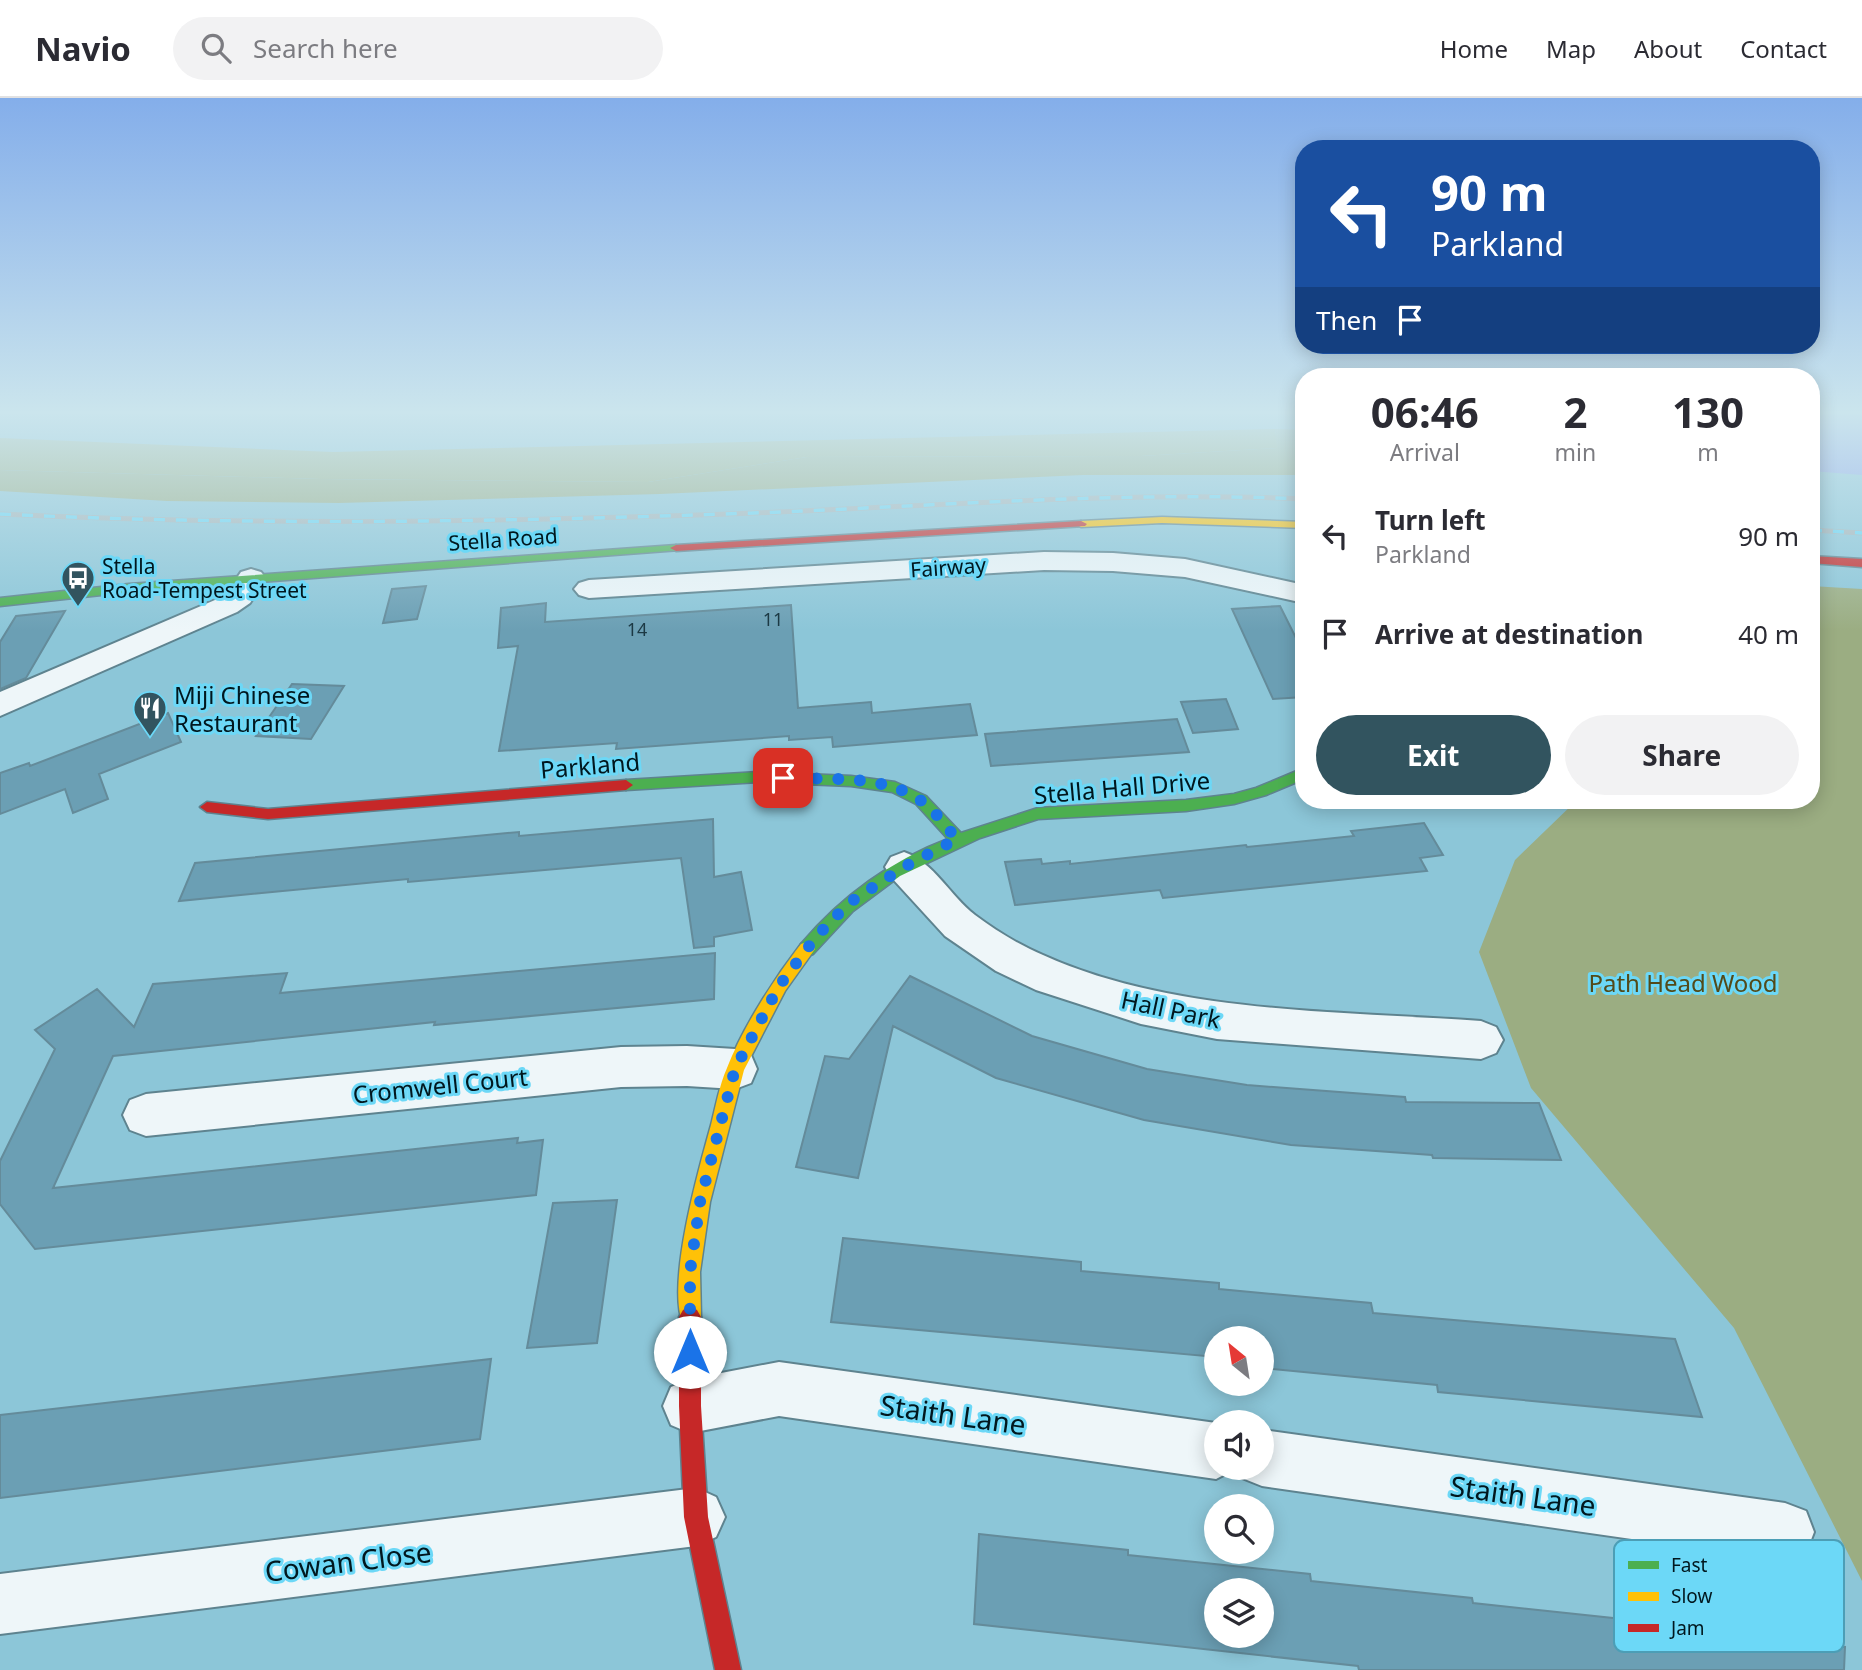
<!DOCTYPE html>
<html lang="en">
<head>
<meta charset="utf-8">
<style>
  body { margin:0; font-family:"Noto Sans",sans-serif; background:#f2f2f3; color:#2b2b33; height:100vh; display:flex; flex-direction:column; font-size:26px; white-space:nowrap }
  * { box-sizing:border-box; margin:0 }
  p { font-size:23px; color:#7c7c81 }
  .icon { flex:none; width:38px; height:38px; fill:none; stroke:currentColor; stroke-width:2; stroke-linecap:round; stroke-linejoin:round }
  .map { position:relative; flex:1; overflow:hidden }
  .side { position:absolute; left:1295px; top:270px; width:525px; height:441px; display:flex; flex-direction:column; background:#fff; border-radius:28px; box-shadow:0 4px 18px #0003 }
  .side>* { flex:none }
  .hud { position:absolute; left:1295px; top:42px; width:525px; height:214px; border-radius:28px; box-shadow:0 4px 18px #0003; background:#1a4fa0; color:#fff; overflow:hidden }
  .needle { width:46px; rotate:330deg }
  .tools { position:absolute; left:1204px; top:1228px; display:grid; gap:14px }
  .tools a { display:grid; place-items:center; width:70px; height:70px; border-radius:50%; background:#fff; box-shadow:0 4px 18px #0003; font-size:35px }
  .pin { position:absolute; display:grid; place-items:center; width:60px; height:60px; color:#fff; margin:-30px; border-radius:14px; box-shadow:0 4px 10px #0006 }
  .me { position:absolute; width:77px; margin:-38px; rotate:0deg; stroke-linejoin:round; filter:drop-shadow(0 0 5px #0008) }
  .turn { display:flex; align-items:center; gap:24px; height:147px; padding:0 21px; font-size:32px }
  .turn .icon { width:91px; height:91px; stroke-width:2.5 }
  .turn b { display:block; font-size:49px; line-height:60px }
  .then { display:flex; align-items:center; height:66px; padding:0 21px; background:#0003; gap:14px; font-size:26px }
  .eta { display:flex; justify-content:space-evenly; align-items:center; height:119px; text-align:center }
  .eta b { font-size:42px; font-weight:700; line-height:49px }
  .primary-button { display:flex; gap:14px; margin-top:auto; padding:14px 21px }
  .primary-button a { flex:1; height:80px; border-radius:42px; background:#32545f; color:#fff; font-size:28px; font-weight:700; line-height:80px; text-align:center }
  .primary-button a+a { background:#f2f2f3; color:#2b2b33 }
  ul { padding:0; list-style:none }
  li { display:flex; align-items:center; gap:21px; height:98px; padding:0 21px }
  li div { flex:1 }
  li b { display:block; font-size:26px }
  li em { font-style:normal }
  header { display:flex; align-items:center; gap:42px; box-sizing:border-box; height:98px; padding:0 35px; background:#fff; border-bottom:2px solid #e1e1e2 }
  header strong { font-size:33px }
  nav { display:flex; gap:38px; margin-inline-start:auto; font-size:24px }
  .search { width:490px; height:63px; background:#f2f2f3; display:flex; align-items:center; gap:18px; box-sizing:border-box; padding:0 24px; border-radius:38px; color:#7c7c81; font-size:26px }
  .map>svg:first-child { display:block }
  .green { fill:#9faf7e }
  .forest { fill:#9bad82 }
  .water { fill:#8fa4ee }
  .building { fill:#6b9fb4; stroke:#648b9a; stroke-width:2; fill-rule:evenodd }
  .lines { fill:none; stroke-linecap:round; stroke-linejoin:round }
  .street-casing { stroke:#5e838f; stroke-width:4 }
  .fast-casing { stroke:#5e838f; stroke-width:3 }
  .slow-casing { stroke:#5e838f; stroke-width:3 }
  .jam-casing { stroke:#5e838f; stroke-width:3 }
  .street { fill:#eef6f9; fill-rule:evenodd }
  .fast { fill:#4caf50; fill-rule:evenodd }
  .slow { fill:#ffc107; fill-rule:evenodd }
  .jam { fill:#c62828; fill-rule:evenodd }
  .rail-casing { stroke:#a7b5b9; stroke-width:5 }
  .rail { stroke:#6cd8f7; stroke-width:3.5; stroke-dasharray:11; stroke-linecap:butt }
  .route { stroke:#1a73e8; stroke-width:12; stroke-dasharray:0 21.6 }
  .labels { text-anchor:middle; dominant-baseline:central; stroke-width:6; stroke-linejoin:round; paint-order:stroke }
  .far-number-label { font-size:18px; fill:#1c3944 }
  .far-street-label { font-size:21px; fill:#01171e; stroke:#6cd8f7 }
  .far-poi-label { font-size:21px; fill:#01171e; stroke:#6cd8f7; text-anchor:start }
  .poi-label { font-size:24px; fill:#01171e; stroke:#6cd8f7; text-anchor:start }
  .street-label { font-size:24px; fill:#01171e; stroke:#6cd8f7 }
  .park-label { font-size:24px; fill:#534a19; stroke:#6cd8f7 }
  .near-street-label { font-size:28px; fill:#01171e; stroke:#6cd8f7 }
  .key { fill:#6cd8f7; stroke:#4c9eb6; stroke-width:2 }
  .key-label { font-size:19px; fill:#01171e }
</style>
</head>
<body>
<header>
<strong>Navio</strong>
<div class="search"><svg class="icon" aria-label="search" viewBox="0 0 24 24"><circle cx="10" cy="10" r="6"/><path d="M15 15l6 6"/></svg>Search here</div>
<nav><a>Home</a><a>Map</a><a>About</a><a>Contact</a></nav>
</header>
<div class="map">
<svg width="1862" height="1572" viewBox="0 0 1862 1572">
  <rect width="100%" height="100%" fill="#8cc6d8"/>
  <path class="green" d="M1275 331 1278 350 1141 358 807 359 648 384 321 381 0 372V340L333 354Z"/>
  <path class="forest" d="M1275 331 1304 332V377H1083L660 396 339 405 167 403 0 393V372L321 381 648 384 807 359 1141 358 1277 350Z
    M1811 488 1862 491V1483L1734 1230 1531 990 1479 854 1515 762 1577 702H1811Z"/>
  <path class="water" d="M1811 313H1862V377L1811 373Z"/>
  <path class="building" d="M426 488 417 521 383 525 392 491Z
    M546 505 545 524 791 507 798 610 871 604 872 615 970 606 977 637 833 649 832 639 789 642V638L616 651 617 645 499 653 518 548 498 550 501 510Z
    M1280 508 1304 556V599L1273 601 1232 511Z
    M65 513 26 580 0 591V544L16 518Z
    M292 586 344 588 311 641 256 638Z
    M1226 601 1238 631 1193 635 1181 604Z
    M168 615 181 644 99 676 108 701 73 715 65 691 0 716V675L29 665 30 668Z
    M1177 621 1189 654 991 668 985 636Z
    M713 721 714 779 741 774 752 832 714 839V848L694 850 681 760 408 784V781L179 803 195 765 519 734V738Z
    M1424 725 1443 757 1420 760 1427 773 1163 800 1160 792 1015 807 1005 764 1041 761 1042 766 1070 763V766L1246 747 1247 749 1354 738 1351 733Z
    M715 855 714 901 434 927 435 924 113 958 53 1090 518 1040 517 1045 543 1042 536 1097 35 1151 0 1106V1063L55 951 35 932 97 891 134 929 153 886 287 875 280 895Z
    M910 878 1032 938 1147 971 1247 987 1405 999 1406 1004 1539 1005 1561 1062 1433 1060 1432 1057 1291 1047 1144 1022 996 980 893 928 858 1080 796 1069 825 958 849 961Z
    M617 1102 597 1245 527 1250 553 1105Z
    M843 1140 1081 1164V1173L1219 1185V1191L1371 1205 1373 1215 1675 1241 1702 1319 1438 1294 1437 1287 1262 1270V1241H1216V1259L831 1224Z
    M491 1261 480 1341 0 1400V1317Z
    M979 1436 1128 1452V1457L1310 1476 1311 1483 1472 1500 1473 1505 1641 1523 1643 1527 1845 1549 1844 1572H1359L1358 1568 974 1526ZM1216 1493H1262V1538H1216Z"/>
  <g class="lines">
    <defs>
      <path id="street" d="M1044 454 1113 455 1185 461 1304 487V505L1185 479 1113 473 1044 472 589 500 579 497 574 491 579 485 589 482Z
        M251 471 261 474 266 480 250 505 237 514 0 618V594L215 502 228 493 241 474Z
        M904 754C934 764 950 798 975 817 995 832 1019 847 1043 857 1173 916 1340 913 1481 923L1496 929 1503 942 1496 955 1481 961 1217 941 1141 926 1036 892 996 873 945 838 891 779 885 769 891 759Z
        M687 948 735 951 751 957 757 971 751 985 735 991 687 988 621 989 146 1038 130 1032 123 1017 130 1002 146 996 621 949Z
        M779 1264 1216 1325V1370H1237L1216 1381 779 1318 690 1335 671 1327 663 1308 671 1289 690 1281Z
        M1262 1332 1785 1405 1806 1413 1814 1434 1806 1455 1785 1463 1262 1388 1242 1380 1238 1370H1262Z
        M696 1390 716 1399 725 1419 716 1439 696 1448 0 1536V1476Z"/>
      <path id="fast" d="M676 447 682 450 680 452 129 494 0 508V500L129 486Z
        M1304 670V681L1266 697 1234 706 1186 713 1038 721 980 740 900 778 853 813 813 856 807 858 801 856 799 851 801 846C841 799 890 763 948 741L916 706 892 694 851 688 759 684 626 692 619 687 626 682 759 674 851 678 895 684 926 698 961 735 1038 710 1186 702 1234 696 1256 690Z"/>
      <path id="slow" d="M1162 419 1304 424V430L1162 425 1081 429 1075 426 1081 423Z
        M807 844 813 846 815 851 785 893 744 972 710 1104 700 1174 701 1219 697 1226 690 1230 683 1226C666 1186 699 1070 711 1027 716 1008 719 988 727 970 743 929 774 881 801 846Z"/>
      <path id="jam" d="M1081 423 1087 426 1085 428 676 453 670 450 676 447Z
        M1811 458 1862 461V469L1811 465Z
        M626 682 633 687 626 692 268 721 207 714 200 709 207 704 268 711Z
        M690 1208 697 1212 701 1219V1308L708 1419 741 1572H715L684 1419 679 1308V1219L683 1212Z"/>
    </defs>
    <use href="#street" class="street-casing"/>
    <use href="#fast" class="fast-casing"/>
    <use href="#slow" class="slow-casing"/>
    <use href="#jam" class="jam-casing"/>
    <use href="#street" class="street"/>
    <use href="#fast" class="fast"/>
    <use href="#slow" class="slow"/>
    <use href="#jam" class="jam"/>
    <defs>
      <path id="rail" d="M0 416C251 428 502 424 754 415 937 408 1120 393 1304 401
        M1811 432 1862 435"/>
    </defs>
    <use href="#rail" class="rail-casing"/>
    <use href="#rail" class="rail"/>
  </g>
  <linearGradient id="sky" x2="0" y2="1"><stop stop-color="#84aeea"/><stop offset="0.59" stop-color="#cbe5ed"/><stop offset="1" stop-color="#cbe5ed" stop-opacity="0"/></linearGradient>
  <rect width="1862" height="533" fill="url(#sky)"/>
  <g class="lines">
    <path class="route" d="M690 1254V1174L700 1104 735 971 779 888 816 839 849 805 904 769 957 741C946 729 934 711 920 702 883 676 826 682 783 680"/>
  </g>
  <defs>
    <symbol id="bus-pin" viewBox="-11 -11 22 30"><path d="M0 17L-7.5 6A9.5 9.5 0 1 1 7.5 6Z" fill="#32545f" stroke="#6cd8f7"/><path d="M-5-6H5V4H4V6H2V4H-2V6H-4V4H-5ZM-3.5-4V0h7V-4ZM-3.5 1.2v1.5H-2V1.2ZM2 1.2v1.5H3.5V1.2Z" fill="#fff"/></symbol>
    <symbol id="restaurant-pin" viewBox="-11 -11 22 30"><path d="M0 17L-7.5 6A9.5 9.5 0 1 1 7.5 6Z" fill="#32545f" stroke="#6cd8f7"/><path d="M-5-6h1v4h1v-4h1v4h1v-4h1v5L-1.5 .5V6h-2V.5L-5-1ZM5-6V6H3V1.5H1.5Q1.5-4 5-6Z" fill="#fff"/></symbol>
  </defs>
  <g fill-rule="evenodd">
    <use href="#bus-pin" x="59" y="461" width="38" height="52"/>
    <use href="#restaurant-pin" x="131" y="591" width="38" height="52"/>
  </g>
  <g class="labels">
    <g class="far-number-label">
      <text x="773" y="521">11</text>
      <text x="637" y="531">14</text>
    </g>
    <g class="far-street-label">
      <text transform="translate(503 441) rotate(-4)">Stella Road</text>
      <text transform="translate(948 469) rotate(-4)">Fairway</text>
    </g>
    <g class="far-poi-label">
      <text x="102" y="468">Stella<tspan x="102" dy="24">Road-Tempest Street</tspan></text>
    </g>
    <g class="poi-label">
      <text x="174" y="596">Miji Chinese<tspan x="174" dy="28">Restaurant</tspan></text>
    </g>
    <g class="street-label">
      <text transform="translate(590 667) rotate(-5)">Parkland</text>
      <text transform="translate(1122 689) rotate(-5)">Stella Hall Drive</text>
      <text transform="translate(1171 911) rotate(12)">Hall Park</text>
      <text transform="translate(440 987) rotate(-6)">Cromwell Court</text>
    </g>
    <g class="park-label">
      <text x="1683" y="884">Path Head Wood</text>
    </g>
    <g class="near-street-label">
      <text transform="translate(953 1316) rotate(8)">Staith Lane</text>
      <text transform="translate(1523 1397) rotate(8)">Staith Lane</text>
      <text transform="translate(348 1463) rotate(-7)">Cowan Close</text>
    </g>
  </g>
  <rect x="1614" y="1442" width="230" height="112" rx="10" class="key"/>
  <rect x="1628" y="1463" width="31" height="8" fill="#4caf50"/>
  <rect x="1628" y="1494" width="31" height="9" fill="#ffc107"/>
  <rect x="1628" y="1526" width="31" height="8" fill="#c62828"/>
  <g class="key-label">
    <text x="1671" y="1474">Fast</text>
    <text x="1671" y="1505">Slow</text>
    <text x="1671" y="1537">Jam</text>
  </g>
</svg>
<div class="tools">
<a><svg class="needle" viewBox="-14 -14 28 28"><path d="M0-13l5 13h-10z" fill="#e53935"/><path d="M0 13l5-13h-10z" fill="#7c7c81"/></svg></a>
<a><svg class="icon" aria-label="sound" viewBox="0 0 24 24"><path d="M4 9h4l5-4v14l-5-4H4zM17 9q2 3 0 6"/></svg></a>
<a><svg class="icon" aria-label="search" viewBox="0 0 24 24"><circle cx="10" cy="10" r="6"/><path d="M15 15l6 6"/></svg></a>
<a><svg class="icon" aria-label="layers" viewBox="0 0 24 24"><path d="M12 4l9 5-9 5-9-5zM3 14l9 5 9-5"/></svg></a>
</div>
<div class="pin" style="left:783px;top:680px;background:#d93025"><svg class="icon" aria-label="arrive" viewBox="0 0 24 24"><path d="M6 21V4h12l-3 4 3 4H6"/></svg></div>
<svg class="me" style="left:690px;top:1254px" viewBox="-20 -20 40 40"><circle r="19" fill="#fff"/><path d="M0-13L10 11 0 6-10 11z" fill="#1a73e8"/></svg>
<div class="hud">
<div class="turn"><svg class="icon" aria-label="left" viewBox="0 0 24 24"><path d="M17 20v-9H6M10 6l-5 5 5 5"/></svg><div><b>90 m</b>Parkland</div></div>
<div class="then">Then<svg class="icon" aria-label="arrive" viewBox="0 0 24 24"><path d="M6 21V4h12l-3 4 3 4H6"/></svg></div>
</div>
<section class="side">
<div class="eta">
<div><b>06:46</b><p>Arrival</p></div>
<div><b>2</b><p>min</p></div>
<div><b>130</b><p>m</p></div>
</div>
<ul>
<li><svg class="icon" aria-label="left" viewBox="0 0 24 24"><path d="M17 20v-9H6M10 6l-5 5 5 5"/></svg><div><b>Turn left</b><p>Parkland</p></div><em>90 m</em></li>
<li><svg class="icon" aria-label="arrive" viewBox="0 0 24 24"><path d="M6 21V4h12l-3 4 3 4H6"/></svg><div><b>Arrive at destination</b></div><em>40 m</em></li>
</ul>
<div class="primary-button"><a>Exit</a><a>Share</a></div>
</section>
</div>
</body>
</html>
